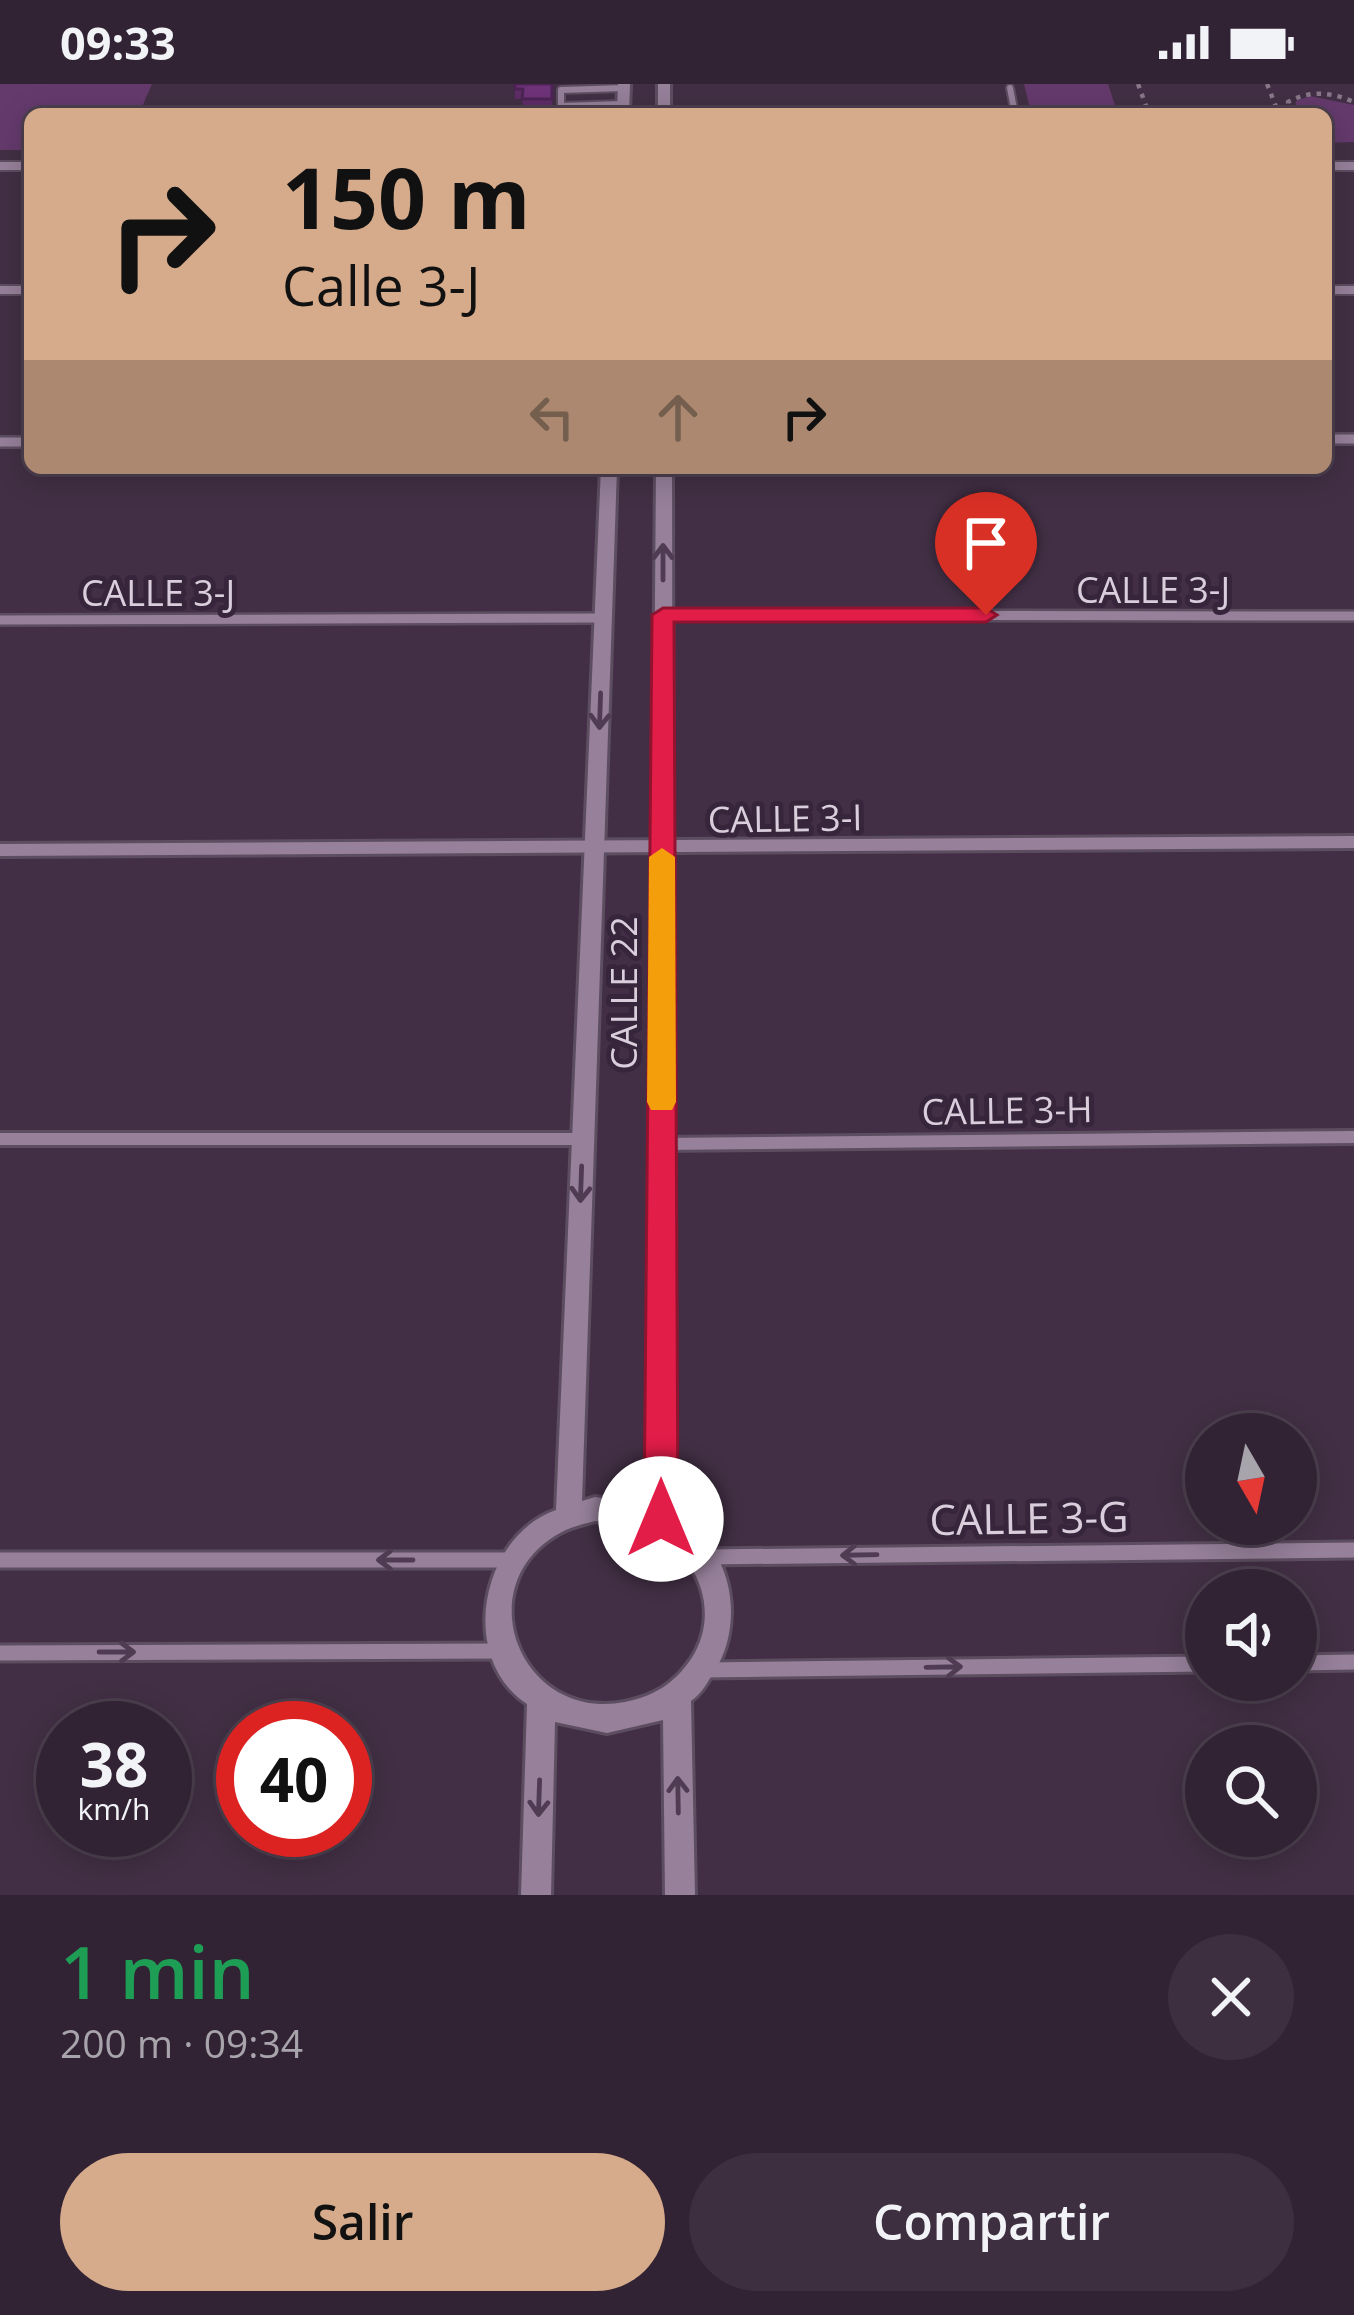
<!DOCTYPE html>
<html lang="es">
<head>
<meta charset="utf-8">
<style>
  body { margin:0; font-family:"Open Sans",sans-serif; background:#3d2f40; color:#f1f3f6; height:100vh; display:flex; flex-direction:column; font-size:45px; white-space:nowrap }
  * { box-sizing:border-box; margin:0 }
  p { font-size:39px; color:#a8a4ac }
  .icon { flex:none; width:66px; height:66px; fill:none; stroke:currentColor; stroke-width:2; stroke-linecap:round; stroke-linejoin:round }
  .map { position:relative; height:1811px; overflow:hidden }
  .details { display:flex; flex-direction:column; background:#322334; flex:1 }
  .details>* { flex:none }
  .hud { position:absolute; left:24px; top:24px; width:1308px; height:366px; border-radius:18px; box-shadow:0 6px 30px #0003,0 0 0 3px #4d404f; background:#d6ab8b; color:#111; overflow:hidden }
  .needle { width:78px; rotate:171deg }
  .tools { position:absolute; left:1185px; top:1329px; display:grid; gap:24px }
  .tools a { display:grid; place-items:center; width:132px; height:132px; border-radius:50%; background:#322334; box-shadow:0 6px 30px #0003,0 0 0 3px #4d404f; font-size:60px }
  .speed { position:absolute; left:36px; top:1617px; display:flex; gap:24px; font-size:60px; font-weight:700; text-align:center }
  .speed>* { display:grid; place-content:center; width:156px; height:156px; border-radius:50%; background:#322334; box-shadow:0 6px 30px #0003,0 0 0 3px #4d404f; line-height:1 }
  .speed small { font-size:30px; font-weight:400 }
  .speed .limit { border:18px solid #d22; background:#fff; color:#111 }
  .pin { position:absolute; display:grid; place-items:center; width:102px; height:102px; color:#fff; margin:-123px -51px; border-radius:50% 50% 50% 0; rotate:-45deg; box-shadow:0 0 12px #0007 }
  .pin .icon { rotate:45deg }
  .me { position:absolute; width:132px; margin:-66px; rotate:0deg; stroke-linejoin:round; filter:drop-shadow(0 0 9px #0008) }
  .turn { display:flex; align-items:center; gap:42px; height:252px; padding:0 60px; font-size:54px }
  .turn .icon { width:156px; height:156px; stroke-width:2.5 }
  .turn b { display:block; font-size:84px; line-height:102px }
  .lanes { display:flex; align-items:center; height:114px; padding:0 60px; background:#0003; justify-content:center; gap:60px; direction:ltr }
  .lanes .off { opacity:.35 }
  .round { display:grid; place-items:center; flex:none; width:126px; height:126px; border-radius:63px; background:#3d2f40 }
  .summary { display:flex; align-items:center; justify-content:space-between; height:204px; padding:0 60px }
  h1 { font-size:72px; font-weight:600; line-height:90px; color:#1e9e55 }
  .action { display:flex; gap:24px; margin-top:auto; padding:24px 60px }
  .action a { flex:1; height:138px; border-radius:72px; background:#d6ab8b; color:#111; font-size:48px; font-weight:600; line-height:138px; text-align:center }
  .action a+a { background:#3d2f40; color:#f1f3f6 }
  .status { display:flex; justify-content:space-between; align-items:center; height:84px; padding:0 60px; background:#322334; direction:ltr }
  .status svg { height:33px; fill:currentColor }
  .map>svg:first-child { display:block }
  .green { fill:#643a6c }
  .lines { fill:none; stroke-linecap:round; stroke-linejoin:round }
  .service-casing { stroke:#5d4d60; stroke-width:10 }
  .minor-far3-casing { stroke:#5d4d60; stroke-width:12 }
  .minor-far2-casing { stroke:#5d4d60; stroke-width:14 }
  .minor-far1-casing { stroke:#5d4d60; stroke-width:18 }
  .minor-casing { stroke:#5d4d60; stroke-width:21 }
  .tertiary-casing { stroke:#5d4d60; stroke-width:6 }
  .path { stroke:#877789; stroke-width:4.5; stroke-dasharray:4.5 6; stroke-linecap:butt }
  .service { stroke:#96809a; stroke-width:6 }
  .minor-far3 { stroke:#96809a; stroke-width:8 }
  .minor-far2 { stroke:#96809a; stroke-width:9 }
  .minor-far1 { stroke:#96809a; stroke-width:12 }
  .minor { stroke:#96809a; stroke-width:15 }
  .tertiary { fill:#96809a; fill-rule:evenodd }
  .wall { fill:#5f2c68 }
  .building { fill:#6e3379; stroke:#4d2455; stroke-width:3 }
  .oneway { stroke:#4f3c53 }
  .route { fill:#e11d48; stroke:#92132f; stroke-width:3 }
  .slow { fill:#f59e0b }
  .labels { text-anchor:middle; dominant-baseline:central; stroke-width:10; stroke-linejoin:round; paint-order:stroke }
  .street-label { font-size:36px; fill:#dacedc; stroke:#37253b }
  .near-street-label { font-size:42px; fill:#dacedc; stroke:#37253b }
</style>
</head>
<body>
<div class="status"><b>09:33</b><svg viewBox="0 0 49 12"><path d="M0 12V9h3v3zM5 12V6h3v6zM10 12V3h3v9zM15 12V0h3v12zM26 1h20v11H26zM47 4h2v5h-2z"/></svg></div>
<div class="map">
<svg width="1354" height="1811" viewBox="0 0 1354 1811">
  <rect width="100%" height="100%" fill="#422f45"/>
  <path class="green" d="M0 0H152L139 30H30V66H0Z
    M1024 0H1108L1118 30 1031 29Z
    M1310 12 1354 21V58L1326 59V30H1294L1296 17Z"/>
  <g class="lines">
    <defs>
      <path id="service" d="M1010 4 1015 30
        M623 20 561 22V6L624 4
        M582 30H623"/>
      <path id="minor-far3" d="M0 82H30
        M1326 82H1354
        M0 206H30
        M1326 206H1354"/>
      <path id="minor-far2" d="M1326 355H1354
        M0 358H30
        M663 531 1354 532
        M0 536 604 534"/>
      <path id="minor-far1" d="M0 766 1354 758
        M0 1055H583
        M661 1060 1354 1053"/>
      <path id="minor" d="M705 1473 1354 1466
        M0 1476H512
        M0 1569 502 1567
        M1296 1579 1354 1578
        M703 1586 1206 1580"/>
      <path id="tertiary" d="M618 0H630L629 30H617Z
        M658 0H670V30H658Z
        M601 384H617L582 1417 595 1413 648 1422 656 384H672L674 1434C682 1439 692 1443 698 1449 736 1482 741 1547 714 1588 707 1599 702 1609 691 1617L695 1811H665L663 1636 607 1649 555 1638 551 1811H521L527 1620C457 1574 481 1452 556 1426ZM595 1437C612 1440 633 1440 649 1447 698 1469 722 1528 691 1575 674 1600 654 1612 625 1618 519 1638 467 1500 560 1449 570 1443 584 1440 595 1437Z"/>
    </defs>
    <use href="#service" class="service-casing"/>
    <use href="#minor-far3" class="minor-far3-casing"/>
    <use href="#minor-far2" class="minor-far2-casing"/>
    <use href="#minor-far1" class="minor-far1-casing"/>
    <use href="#minor" class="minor-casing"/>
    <use href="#tertiary" class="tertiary-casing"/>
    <path class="path" d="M1138 0 1149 30
      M1267 0 1279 30
      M1288 30V18C1310 6 1331 8 1354 18"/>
    <use href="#service" class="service"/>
    <use href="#minor-far3" class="minor-far3"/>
    <use href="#minor-far2" class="minor-far2"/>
    <use href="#minor-far1" class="minor-far1"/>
    <use href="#minor" class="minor"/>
    <use href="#tertiary" class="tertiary"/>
  </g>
  <path class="wall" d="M515 0H553L552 25H523L522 15H515Z"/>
  <path class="building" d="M515 0H552V15H522L523 5H515Z"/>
  <defs><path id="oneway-shaft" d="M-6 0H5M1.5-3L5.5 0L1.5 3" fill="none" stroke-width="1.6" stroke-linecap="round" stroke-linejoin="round" transform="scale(3)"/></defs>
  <g class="oneway">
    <use href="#oneway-shaft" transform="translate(663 478) rotate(-90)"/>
    <use href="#oneway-shaft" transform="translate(600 627) rotate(92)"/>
    <use href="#oneway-shaft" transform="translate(581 1100) rotate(92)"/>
    <use href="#oneway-shaft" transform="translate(859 1471) rotate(179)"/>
    <use href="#oneway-shaft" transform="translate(395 1476) rotate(-180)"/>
    <use href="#oneway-shaft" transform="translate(117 1568)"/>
    <use href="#oneway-shaft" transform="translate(944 1583) rotate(-1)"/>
    <use href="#oneway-shaft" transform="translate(678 1711) rotate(-91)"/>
    <use href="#oneway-shaft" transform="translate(539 1714) rotate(92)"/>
  </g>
  <path class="route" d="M663 524H986L997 531 986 538H674L678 1435 673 1446 661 1450 649 1446 644 1435 652 531Z"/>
  <path class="slow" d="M662 764 675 773 676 1018 672 1026H651L647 1018 649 773Z"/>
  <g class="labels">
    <g class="street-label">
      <text x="1153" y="505">CALLE 3-J</text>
      <text x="158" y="508">CALLE 3-J</text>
      <text transform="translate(785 734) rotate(-1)">CALLE 3-I</text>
      <text transform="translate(623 909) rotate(-90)">CALLE 22</text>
      <text transform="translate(1007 1026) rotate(-1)">CALLE 3-H</text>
    </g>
    <g class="near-street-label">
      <text transform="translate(1029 1433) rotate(-1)">CALLE 3-G</text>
    </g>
  </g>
</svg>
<div class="tools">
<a><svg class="needle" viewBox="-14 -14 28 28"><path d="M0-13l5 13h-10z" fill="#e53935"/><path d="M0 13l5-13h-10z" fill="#a8a4ac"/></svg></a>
<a><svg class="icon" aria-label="sound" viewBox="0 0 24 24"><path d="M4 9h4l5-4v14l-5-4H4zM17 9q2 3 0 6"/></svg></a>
<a><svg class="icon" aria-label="search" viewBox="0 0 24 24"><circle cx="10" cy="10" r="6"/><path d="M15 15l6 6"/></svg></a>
</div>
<div class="speed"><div>38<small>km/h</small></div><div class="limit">40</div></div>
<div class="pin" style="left:986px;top:531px;background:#d93025"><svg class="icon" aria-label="arrive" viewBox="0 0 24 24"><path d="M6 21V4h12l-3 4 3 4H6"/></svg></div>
<svg class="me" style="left:661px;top:1435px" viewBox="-20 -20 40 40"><circle r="19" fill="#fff"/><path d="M0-13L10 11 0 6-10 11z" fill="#e11d48"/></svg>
<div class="hud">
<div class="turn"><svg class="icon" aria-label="right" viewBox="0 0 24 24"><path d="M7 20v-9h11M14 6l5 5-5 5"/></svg><div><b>150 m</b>Calle 3-J</div></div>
<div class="lanes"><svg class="icon off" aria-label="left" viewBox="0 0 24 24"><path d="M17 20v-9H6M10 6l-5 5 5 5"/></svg><svg class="icon off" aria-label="ahead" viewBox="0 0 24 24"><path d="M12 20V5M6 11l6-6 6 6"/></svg><svg class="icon" aria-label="right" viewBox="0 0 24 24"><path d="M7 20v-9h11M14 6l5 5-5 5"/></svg></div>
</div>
</div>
<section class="details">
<div class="summary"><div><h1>1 min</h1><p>200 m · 09:34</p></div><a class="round"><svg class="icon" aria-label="close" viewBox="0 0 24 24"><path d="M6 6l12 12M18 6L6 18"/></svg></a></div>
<div class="action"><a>Salir</a><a>Compartir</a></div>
</section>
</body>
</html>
